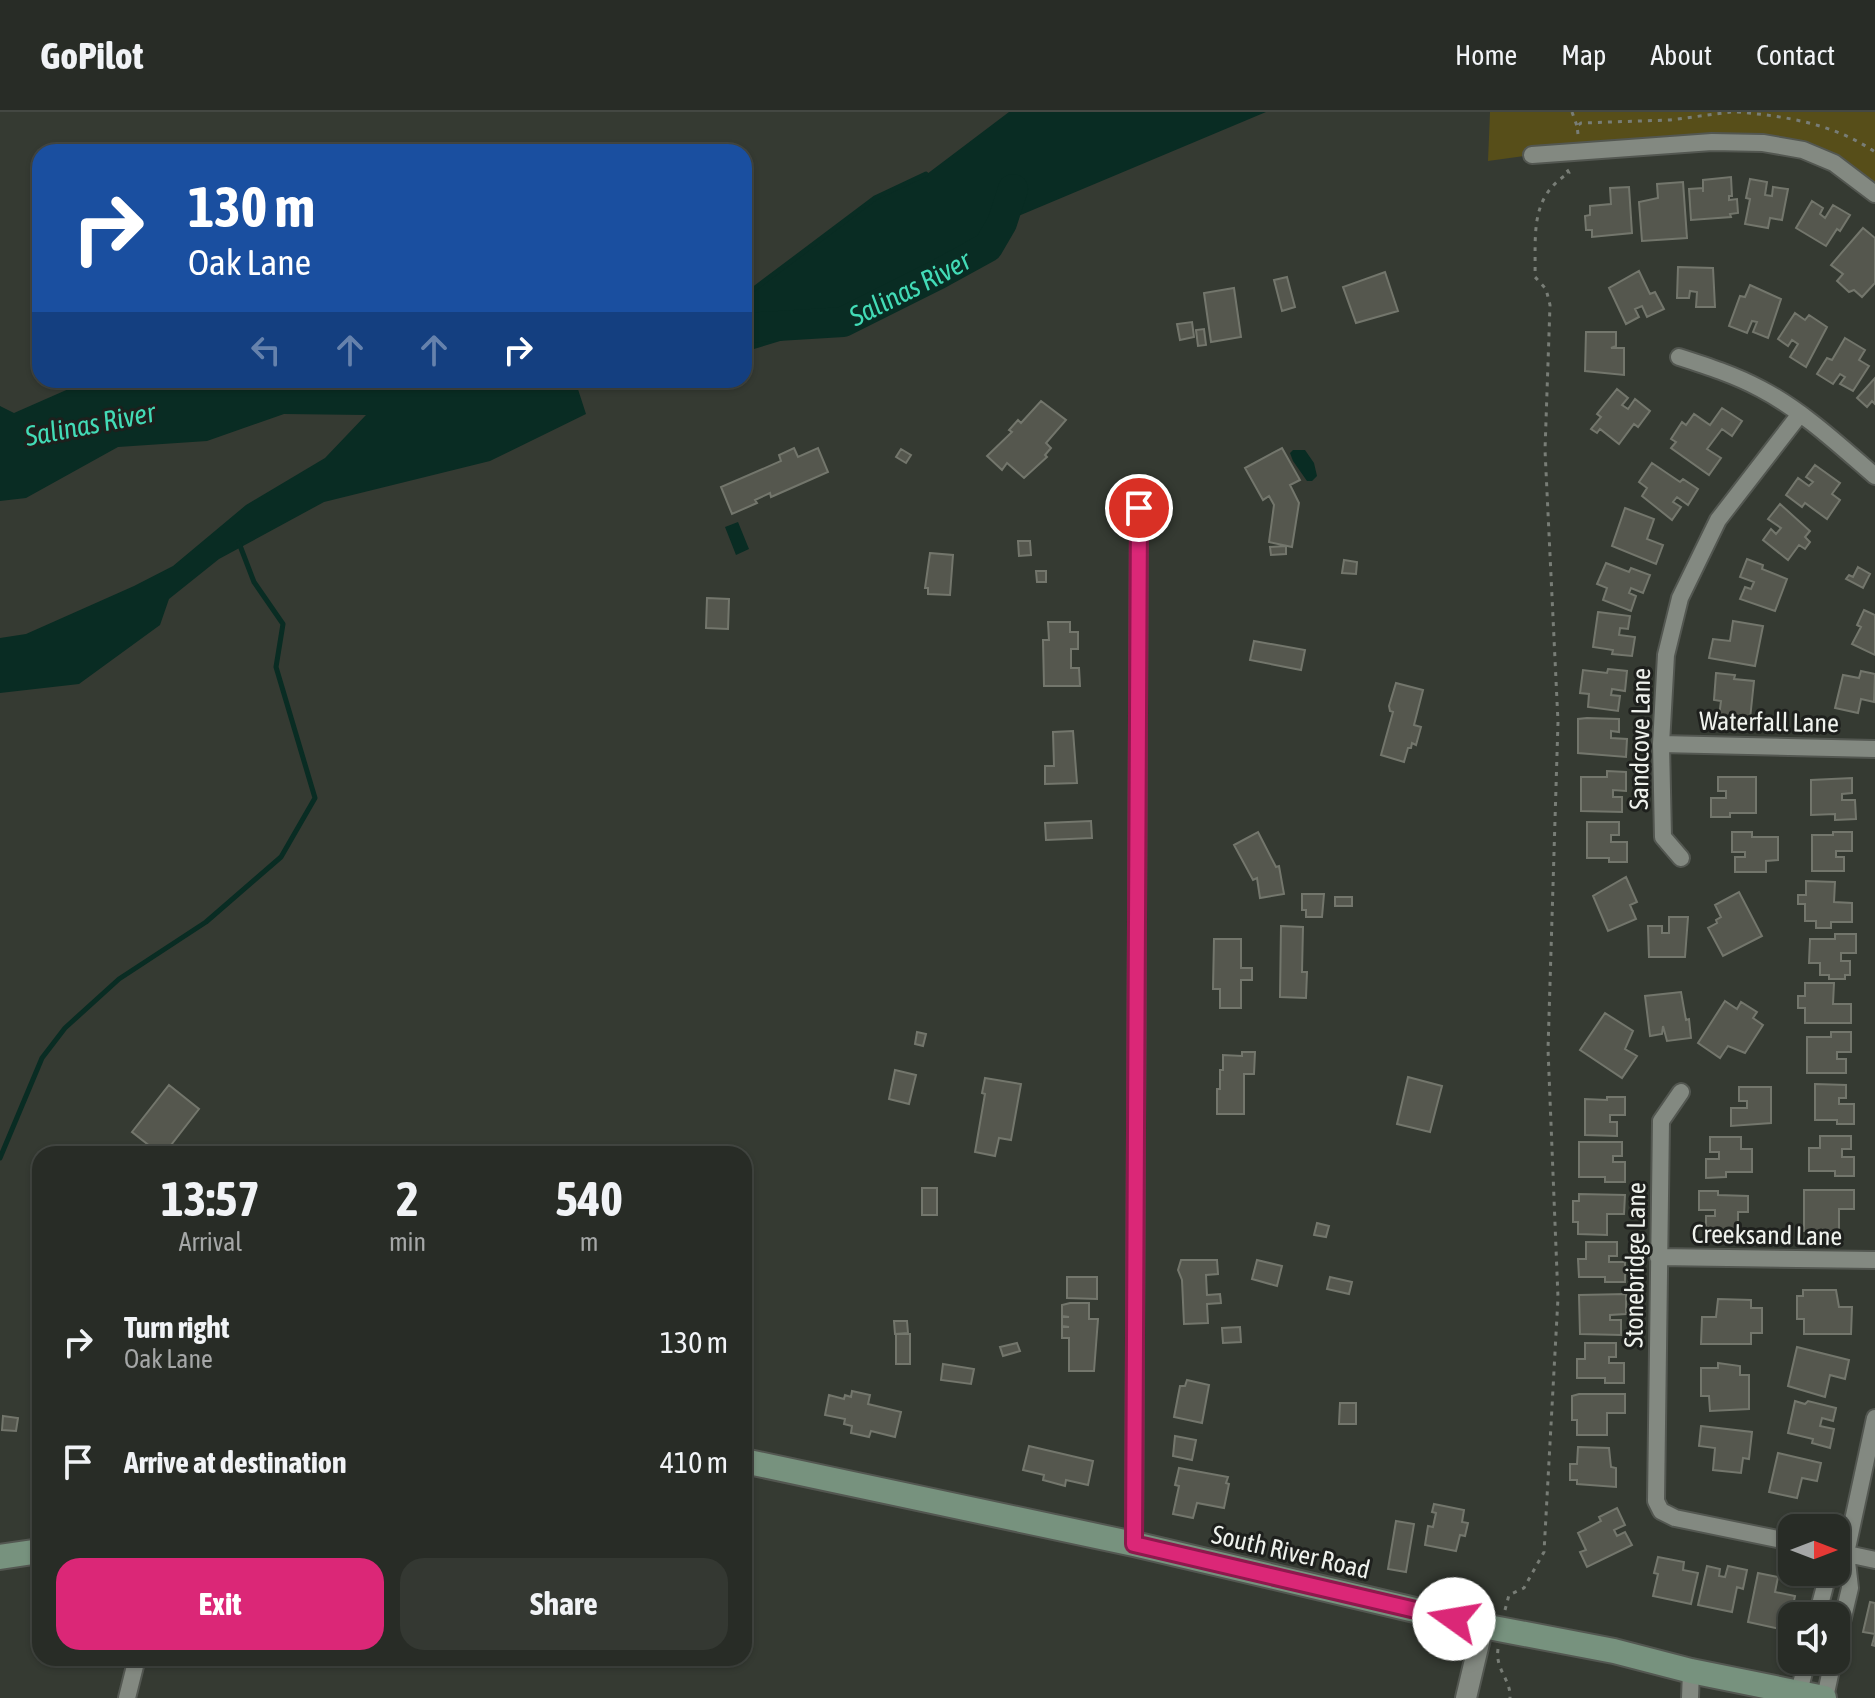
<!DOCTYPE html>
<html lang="en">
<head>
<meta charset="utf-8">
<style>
  body { margin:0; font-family:"Asap Condensed",sans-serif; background:#343832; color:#f1f3f6; height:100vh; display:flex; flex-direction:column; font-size:30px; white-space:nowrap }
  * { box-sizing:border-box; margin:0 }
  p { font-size:26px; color:#a5a7a7 }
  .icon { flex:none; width:44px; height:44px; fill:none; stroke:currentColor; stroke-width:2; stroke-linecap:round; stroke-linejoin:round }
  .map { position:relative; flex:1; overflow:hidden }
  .details { position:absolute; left:32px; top:1034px; width:720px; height:520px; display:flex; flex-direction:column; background:#282c26; border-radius:24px; box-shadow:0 2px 6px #0004,0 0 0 2px #444843 }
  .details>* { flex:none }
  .banner { position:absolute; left:32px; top:32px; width:720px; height:244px; border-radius:24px; box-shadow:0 2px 6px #0004,0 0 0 2px #444843; background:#1a4fa0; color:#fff; overflow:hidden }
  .needle { width:52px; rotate:90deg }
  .buttons { position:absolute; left:1778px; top:1402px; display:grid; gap:16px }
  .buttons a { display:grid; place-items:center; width:72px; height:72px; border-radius:16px; background:#282c26; box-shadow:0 2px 6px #0004,0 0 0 2px #444843; font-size:40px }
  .pin { position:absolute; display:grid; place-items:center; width:68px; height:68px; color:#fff; margin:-34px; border:4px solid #fff; border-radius:50%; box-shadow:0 2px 8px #0007 }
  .me { position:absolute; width:88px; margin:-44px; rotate:283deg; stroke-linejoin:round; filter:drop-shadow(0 0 6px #0008) }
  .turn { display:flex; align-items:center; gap:28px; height:168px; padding:0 24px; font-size:36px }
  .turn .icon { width:104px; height:104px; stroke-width:2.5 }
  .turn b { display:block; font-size:56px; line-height:68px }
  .lanes { display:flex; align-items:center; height:76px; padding:0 24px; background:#0003; justify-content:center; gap:40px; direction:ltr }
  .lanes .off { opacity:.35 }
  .eta { display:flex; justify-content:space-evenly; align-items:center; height:136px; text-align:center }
  .eta b { font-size:48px; font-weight:700; line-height:56px }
  .primary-button { display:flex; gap:16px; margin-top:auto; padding:16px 24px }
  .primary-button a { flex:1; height:92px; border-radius:24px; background:#db2777; color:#fff; font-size:32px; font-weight:700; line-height:92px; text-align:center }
  .primary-button a+a { background:#343832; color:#f1f3f6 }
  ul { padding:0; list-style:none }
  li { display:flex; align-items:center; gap:24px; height:120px; padding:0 24px }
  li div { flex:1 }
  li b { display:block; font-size:30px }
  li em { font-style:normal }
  header { display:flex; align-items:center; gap:48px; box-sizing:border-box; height:112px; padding:0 40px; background:#282c26; border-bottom:2px solid #444843 }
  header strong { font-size:38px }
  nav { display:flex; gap:44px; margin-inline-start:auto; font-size:28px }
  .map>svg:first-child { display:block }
  .green { fill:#574e19 }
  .water { fill:#092c23 }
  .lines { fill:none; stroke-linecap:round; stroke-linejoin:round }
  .stream { stroke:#092c23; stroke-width:5 }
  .river { stroke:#092c23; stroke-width:30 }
  .building { fill:#55574e; stroke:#73766c; stroke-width:2 }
  .minor-casing { stroke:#535751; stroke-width:20 }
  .tertiary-casing { stroke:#535751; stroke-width:24 }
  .secondary-casing { stroke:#535751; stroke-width:28 }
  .path { stroke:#787d76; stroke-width:3; stroke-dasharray:4 6; stroke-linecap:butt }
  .minor { stroke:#838981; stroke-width:16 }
  .tertiary { stroke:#838981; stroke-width:20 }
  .secondary { stroke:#77927e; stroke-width:24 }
  .route-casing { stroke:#8e194d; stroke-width:20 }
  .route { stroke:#db2777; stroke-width:14 }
  .labels { text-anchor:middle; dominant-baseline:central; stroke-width:6; stroke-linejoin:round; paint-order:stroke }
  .street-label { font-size:26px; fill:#eff2ed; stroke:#1e201d }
  .water-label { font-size:28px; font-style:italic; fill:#42dbb6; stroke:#1e201d }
</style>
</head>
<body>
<header>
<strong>GoPilot</strong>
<nav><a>Home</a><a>Map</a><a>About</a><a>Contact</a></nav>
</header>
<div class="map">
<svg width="1875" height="1586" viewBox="0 0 1875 1586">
  <rect width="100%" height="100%" fill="#353a32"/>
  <path class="green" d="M1490 0H1875V82L1861 69 1763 31 1532 43 1488 49Z"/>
  <path class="water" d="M1009 0H1266L1002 111 988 135 937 163 843 210 744 240V181L754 177 875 86 927 62Z
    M89 268H575L586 302 490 349 324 390 219 447 169 487 160 513 79 572 0 581V526L26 522 134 474 173 454 246 393 325 346 366 303 284 302 207 329 118 335 26 386 0 389V294L14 301Z
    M1293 338H1305L1314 351 1317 364 1312 369H1307L1293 349 1290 341Z
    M738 410 749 437 736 443 725 415Z"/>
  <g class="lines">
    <path class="stream" d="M744 181 754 177 875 86 926 62
      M0 1046 42 946 65 916 119 867 206 810 281 745 315 686 276 555 283 512 254 470 239 431"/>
    <path class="river" id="s1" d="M744 216 843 210 937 163 988 135 1002 111 1013 77"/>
  </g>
  <path class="building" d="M1731 65 1732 84H1729V88L1737 87 1738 101 1730 102 1731 105 1691 108 1689 77 1703 76V80V68Z
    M1750 67 1767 70 1765 83 1772 84 1773 75 1788 77 1782 108 1770 106 1768 116 1745 112 1750 87 1746 86Z
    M1683 70 1687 126 1642 129 1639 90 1658 86 1657 72Z
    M1629 75 1632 121 1592 125V118H1586L1585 104 1590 103V94L1611 92 1610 76Z
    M1812 89 1823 96 1820 102 1825 106 1833 93 1850 103 1840 119 1837 117 1826 134 1796 116Z
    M1863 116 1875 126V171L1862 185 1854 178 1849 180 1837 169 1843 162 1831 153Z
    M1678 155 1713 156 1715 195H1696L1697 180 1690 179 1689 186H1677Z
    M1639 159 1650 182 1655 180 1664 197 1647 205 1642 194 1635 197 1639 205 1626 212 1609 176Z
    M1385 160 1398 199 1356 211 1343 175Z
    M1287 165 1295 195 1282 199 1274 168Z
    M1750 173 1781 187 1768 226 1753 220 1757 210 1752 209 1747 221 1729 214 1740 184 1745 185Z
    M1234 176 1241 225 1211 230 1204 181Z
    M1795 201 1805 208 1809 203 1827 215 1806 255 1790 245 1798 232 1792 228 1788 234 1778 227Z
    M1192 210 1194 225 1180 228 1177 212Z
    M1204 217 1206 233 1198 234 1196 218Z
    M1586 220H1616V234L1611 236H1624V263L1585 259Z
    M1845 226 1865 238 1859 248 1869 254 1853 279 1840 272 1845 265 1840 262 1833 272 1817 262 1827 246 1832 248Z
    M1875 266V292L1872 289 1867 295 1857 286Z
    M1617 277 1628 286 1622 293 1628 297 1635 287 1650 299 1638 315 1634 312 1619 332 1600 317 1597 321 1591 317 1601 305 1597 302Z
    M1041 289 1066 308 1046 331 1051 336 1045 343 1047 345 1024 366 1007 351 1002 358 987 344 1012 320 1009 318 1018 308 1021 311Z
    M1722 296 1742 309 1732 324 1722 317 1707 337 1721 346 1709 363 1671 336 1676 330 1671 327 1682 310 1686 313 1694 302 1710 313Z
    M794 336 798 345 818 336 828 360 771 385 770 381 755 388 757 391 732 402 721 375 781 349 779 343Z
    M1282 336 1300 368 1290 373 1299 391 1292 435 1269 430 1274 393 1269 384 1263 388 1245 356Z
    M901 337 911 343 906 351 896 345Z
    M1652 351 1680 370 1683 367 1698 377 1688 393 1677 385 1673 390 1681 395 1672 408 1642 384 1647 376 1639 370Z
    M1815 353 1840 371 1832 382 1840 388 1827 407 1805 391 1802 395 1786 383 1798 366 1809 374 1813 370 1806 365Z
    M1780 392 1810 419 1805 425 1810 430 1805 437 1799 433 1788 448 1763 428 1771 417 1776 422 1781 416 1768 407Z
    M1625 396 1654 407 1647 427 1663 433 1656 452 1612 434Z
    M1018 429H1030L1031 443 1019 444Z
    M1286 434V442L1271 443 1270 435Z
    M930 441 953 443 950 483 928 482V476H925Z
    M1747 447 1763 453 1762 457 1787 467 1775 499 1740 487 1745 475 1751 477 1754 470 1740 465Z
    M1344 448 1357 450 1356 462 1342 461Z
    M1606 451 1629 460 1631 456 1650 463 1643 481 1631 476 1629 481 1636 484 1631 499 1603 488 1607 476 1597 472Z
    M1858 455 1870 462 1863 476 1846 467 1849 463 1853 465Z
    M1036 459H1046V470H1037Z
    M707 486 729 487 728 517 706 516Z
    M1864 498 1875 503V543L1852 532 1861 515 1857 513Z
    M1598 500 1630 504 1628 517 1620 516 1619 523 1635 525 1632 544 1612 542 1613 538 1593 535Z
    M1733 509 1763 514 1755 554 1709 546 1713 527 1730 529Z
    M1048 510H1070V520H1078V537H1071V556H1079L1080 574H1044L1043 528H1049Z
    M1254 529 1305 538 1301 558 1250 548Z
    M1608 557 1627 559 1625 579 1612 577 1611 583 1620 584 1618 599 1588 595 1589 582 1580 581 1583 558 1607 561Z
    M1861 559 1875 562 1874 590 1861 587 1858 601 1835 596 1843 563 1859 566Z
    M1716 561 1735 563 1734 567 1754 569 1750 607 1719 604 1721 589 1714 588Z
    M1396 571 1423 578 1414 613 1421 615 1416 633 1412 631 1411 636H1408L1404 650 1381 643 1393 600 1390 599 1389 594Z
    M1587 606 1619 607V620L1611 619V626L1627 627 1626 645 1578 641V607Z
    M1073 619 1077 671 1045 672V654H1054L1053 620Z
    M1607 659 1626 660V679L1613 678V685H1622V700L1581 699V665H1607Z
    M1718 665H1756V701H1730V705H1711V686H1726V679H1718Z
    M1852 666V681L1842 682V688H1855L1856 707 1835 708V702L1811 703V668Z
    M1091 709 1092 726 1046 728 1045 711Z
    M1587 710H1619V723H1611V730H1627V750H1609V746H1587Z
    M1258 720 1276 755 1279 754 1284 782 1260 786 1257 766 1253 768 1234 733Z
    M1732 720H1752V725H1778V748L1766 749V760H1735V745H1745V740H1732Z
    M1833 720H1852V739H1836V745H1844V759H1812V723H1833Z
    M1626 765 1637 790 1630 793 1636 807 1608 819 1593 784Z
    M1806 769 1835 770 1834 790 1852 791V810H1831V816H1816V809H1805V792H1798V783H1806Z
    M1739 780 1762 824 1723 844 1708 816 1717 811 1716 808 1721 805 1715 793Z
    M1302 782H1324L1322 805H1306V798H1302Z
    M1335 785H1352V794H1335Z
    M1669 805H1688L1685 845H1649L1648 814H1662V821H1669Z
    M1281 814 1303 815 1302 860H1307L1306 886 1280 885Z
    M1835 822H1856V841H1841V849H1850V863H1845V867H1829V863H1820V851H1809L1810 827H1835Z
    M1214 827H1241V856H1252V868H1241V896H1220V877H1213Z
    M1805 871H1834L1833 892H1851V911H1805V896H1798V884H1805Z
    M1681 880 1686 908 1689 907 1691 926 1667 929 1663 914 1662 922 1650 924 1645 884Z
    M1725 889 1737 897 1741 890 1757 900 1753 906 1763 913 1745 941 1728 934 1720 946 1698 931Z
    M1605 901 1633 919 1625 937 1637 944 1622 966 1580 938Z
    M917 920 926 922 923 934 915 932Z
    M1831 920H1851V940H1837V947H1846V961H1807V925H1831Z
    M1242 940H1255L1254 962H1244V1002H1217V977H1220V958H1223V943L1242 944Z
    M895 958 916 963 909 992 889 987Z
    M1408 965 1442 974 1430 1020 1397 1012Z
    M985 966 1021 972 1011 1028 999 1026 995 1044 975 1040 985 982 982 981Z
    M1815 972 1846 973V986H1839V992H1854V1012H1837V1008H1815Z
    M169 973 199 997 164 1042H160L132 1020Z
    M1739 975H1771V1011L1731 1014V996H1747V989H1739Z
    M1607 985H1625V1003H1610V1010H1617V1024L1585 1023V987L1607 988Z
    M1820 1024H1851V1037H1842V1045H1854V1064H1835V1059H1809V1036H1820Z
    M1710 1025H1741V1037H1752V1060H1726V1065L1706 1066V1047H1719V1040H1710Z
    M1579 1030H1622V1044H1613V1050H1625V1070H1605V1065H1579Z
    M922 1076H937V1103H922Z
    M1804 1078H1854V1097H1839V1119H1804Z
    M1699 1079H1718V1083L1748 1084V1100H1738V1118H1706V1104H1715V1098H1699Z
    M1579 1082 1625 1083 1624 1102H1607V1123L1578 1122V1110H1573V1089H1579Z
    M1317 1111 1329 1114 1326 1125 1314 1123Z
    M1586 1130H1617V1144H1609V1150H1625V1170H1605V1165H1579L1578 1147H1586Z
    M1181 1148H1217L1218 1162 1206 1163 1207 1183 1220 1182 1221 1191 1207 1192 1208 1211 1184 1212 1182 1168 1178 1158Z
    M1257 1148 1282 1154 1277 1174 1252 1167Z
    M1067 1165H1097V1187L1067 1186Z
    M1330 1165 1352 1170 1349 1182 1327 1177Z
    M1803 1178H1836L1839 1195H1852L1851 1222H1804V1207H1797V1184H1803Z
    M1626 1182V1202L1610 1203V1208H1621V1223L1580 1222 1579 1183Z
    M1718 1187 1751 1188V1196H1762V1221H1751V1232H1701L1702 1205H1716Z
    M1070 1191H1089V1207H1098L1094 1259H1069V1226H1062V1215H1069L1062 1214V1205H1069L1062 1204V1193Z
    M894 1209H907L908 1221 895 1222Z
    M1240 1215 1241 1230 1223 1231 1222 1216Z
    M896 1222H910V1252H896Z
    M1017 1231 1020 1239 1003 1244 1000 1235Z
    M1585 1231H1616V1245H1609V1251H1624V1271H1605V1266H1577V1247H1585Z
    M1797 1235 1849 1248 1845 1267 1830 1263 1825 1285 1788 1274Z
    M32 1236H40V1311H31Z
    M1718 1251 1740 1254V1263H1749V1297L1710 1299 1709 1284H1701V1256H1718Z
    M943 1252 974 1257 971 1272 941 1268Z
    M1187 1268 1209 1273 1202 1311 1174 1305 1180 1274H1185Z
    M852 1279 870 1283 868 1292 901 1300 895 1325 871 1319 869 1325 851 1321 852 1314 844 1312 845 1307 825 1303 829 1283 844 1287 845 1283 851 1285Z
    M1579 1282H1625V1301H1607V1323H1577V1308H1572V1284Z
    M1795 1289 1805 1292 1808 1289 1836 1296 1833 1309 1822 1306 1820 1314 1834 1317 1830 1336 1812 1331 1813 1327 1788 1321Z
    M1340 1291H1356V1312H1339Z
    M3 1304 18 1306 16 1319 2 1318Z
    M1701 1314 1752 1320 1749 1347 1743 1346 1741 1361 1713 1358 1715 1336 1699 1334Z
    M1175 1324 1196 1328 1192 1348 1173 1344Z
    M1029 1334 1093 1349 1088 1373 1066 1368 1065 1374 1043 1368 1044 1363 1023 1358Z
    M1578 1335 1609 1336 1611 1355 1616 1356V1375L1577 1372V1368H1570V1352H1577Z
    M1778 1341 1821 1351 1817 1369 1802 1366 1797 1386 1769 1380Z
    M1179 1356 1228 1365 1226 1371 1229 1372 1224 1396 1197 1391 1193 1406 1173 1402 1179 1374 1175 1373Z
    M1434 1392 1464 1398 1462 1410 1468 1411 1465 1424 1460 1423 1456 1439 1425 1433 1428 1414 1433 1415 1436 1401 1432 1400Z
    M1617 1396 1625 1413 1614 1418 1617 1424 1625 1420 1632 1433 1587 1455 1580 1440 1586 1438 1578 1421 1601 1409 1599 1405Z
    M1396 1409 1414 1412 1406 1460 1388 1457Z
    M1658 1445 1684 1450 1683 1458 1698 1461 1691 1492 1653 1484 1658 1462 1654 1461Z
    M1707 1454 1720 1457 1719 1464 1725 1465 1728 1454 1747 1458 1743 1477 1737 1475 1732 1500 1698 1493Z
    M1758 1461 1778 1465 1775 1480 1795 1484 1789 1513 1781 1512 1780 1517 1748 1510Z
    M1870 1490 1875 1491V1534L1872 1533 1875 1522 1863 1520Z"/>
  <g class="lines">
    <defs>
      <path id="minor" d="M1532 43 1712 30 1763 31 1803 38 1834 51 1875 82
        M1679 245C1707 254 1735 263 1761 277 1803 299 1839 333 1875 364
        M1661 632 1875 637
        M1681 746 1663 725 1661 632 1666 543 1680 486 1718 408 1800 302
        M1681 980 1661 1009 1656 1389 1661 1399 1675 1406 1792 1430
        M1658 1145 1875 1148
        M1134 1432 1139 396
        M1838 1440 1875 1448
        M1846 1441 1875 1306
        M1836 1456 1846 1441 1850 1476 1836 1535
        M1817 1504 1826 1470 1833 1460
        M1799 1580 1807 1548
        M127 1586 137 1546
        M1690 1586 1691 1559
        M1825 1586 1833 1548"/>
      <path id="tertiary" d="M1466 1586 1483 1514"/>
      <path id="secondary" d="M744 1349 1134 1432 1483 1514 1614 1539 1691 1559 1824 1586
        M0 1445 40 1439"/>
    </defs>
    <use href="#minor" class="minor-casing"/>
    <use href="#tertiary" class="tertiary-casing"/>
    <use href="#secondary" class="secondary-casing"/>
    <path class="path" d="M1572 0 1577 14
      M1737 0C1786 4 1834 12 1875 40
      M1578 22 1577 14 1581 11 1670 8 1731 0
      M1505 1498 1509 1483 1524 1476 1544 1440 1558 1186 1548 937 1558 610 1545 338 1550 193 1546 177 1535 165C1536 123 1529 85 1569 61L1566 56
      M1498 1537C1495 1558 1511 1567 1510 1586"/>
    <use href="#minor" class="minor"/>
    <use href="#tertiary" class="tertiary"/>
    <use href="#secondary" class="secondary"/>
  </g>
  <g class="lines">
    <defs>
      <path id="route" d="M1139 396 1134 1432 1454 1507"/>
    </defs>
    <use href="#route" class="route-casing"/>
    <use href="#route" class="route"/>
  </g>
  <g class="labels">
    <g class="street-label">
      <text transform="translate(1769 610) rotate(1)">Waterfall Lane</text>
      <text transform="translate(1640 627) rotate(-89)">Sandcove Lane</text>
      <text transform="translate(1767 1123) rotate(1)">Creeksand Lane</text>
      <text transform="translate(1635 1153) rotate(-89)">Stonebridge Lane</text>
      <text transform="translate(1291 1440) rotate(13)">South River Road</text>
    </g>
    <g class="water-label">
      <text stroke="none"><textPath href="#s1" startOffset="174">Salinas River</textPath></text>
      <text transform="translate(90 312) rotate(-11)">Salinas River</text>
    </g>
  </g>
</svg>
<div class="buttons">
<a><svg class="needle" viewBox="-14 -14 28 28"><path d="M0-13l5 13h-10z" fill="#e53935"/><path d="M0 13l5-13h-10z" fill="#a5a7a7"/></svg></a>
<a><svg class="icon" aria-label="sound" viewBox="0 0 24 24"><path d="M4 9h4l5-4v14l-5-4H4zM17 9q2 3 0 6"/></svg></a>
</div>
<div class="pin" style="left:1139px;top:396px;background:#d93025"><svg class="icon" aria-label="arrive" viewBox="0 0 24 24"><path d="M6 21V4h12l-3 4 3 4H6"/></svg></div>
<svg class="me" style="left:1454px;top:1507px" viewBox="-20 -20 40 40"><circle r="19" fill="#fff"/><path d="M0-13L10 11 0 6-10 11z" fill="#db2777"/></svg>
<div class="banner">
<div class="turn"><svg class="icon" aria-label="right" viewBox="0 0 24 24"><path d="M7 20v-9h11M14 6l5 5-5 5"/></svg><div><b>130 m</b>Oak Lane</div></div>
<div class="lanes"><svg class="icon off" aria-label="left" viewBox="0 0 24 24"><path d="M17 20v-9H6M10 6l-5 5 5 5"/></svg><svg class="icon off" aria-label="ahead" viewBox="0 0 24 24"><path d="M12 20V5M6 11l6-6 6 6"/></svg><svg class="icon off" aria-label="ahead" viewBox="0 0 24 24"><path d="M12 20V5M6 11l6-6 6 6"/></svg><svg class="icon" aria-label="right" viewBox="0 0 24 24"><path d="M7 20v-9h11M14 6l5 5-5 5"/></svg></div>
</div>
<section class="details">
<div class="eta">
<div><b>13:57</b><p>Arrival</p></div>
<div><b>2</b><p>min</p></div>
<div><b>540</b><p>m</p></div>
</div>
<ul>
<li><svg class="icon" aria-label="right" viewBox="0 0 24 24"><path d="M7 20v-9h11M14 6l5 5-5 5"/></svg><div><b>Turn right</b><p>Oak Lane</p></div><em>130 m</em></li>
<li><svg class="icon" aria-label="arrive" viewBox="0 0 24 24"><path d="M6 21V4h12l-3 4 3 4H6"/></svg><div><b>Arrive at destination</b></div><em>410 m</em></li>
</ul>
<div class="primary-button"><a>Exit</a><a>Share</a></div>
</section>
</div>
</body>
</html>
